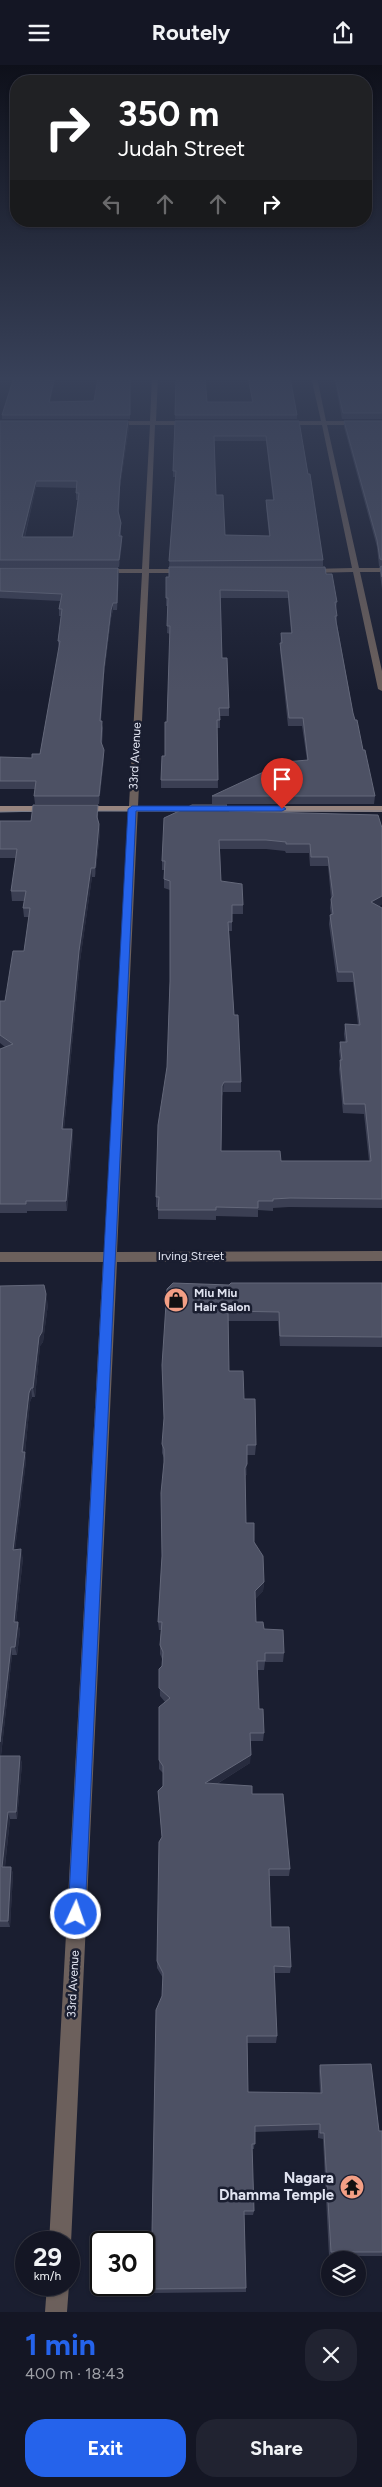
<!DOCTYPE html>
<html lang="en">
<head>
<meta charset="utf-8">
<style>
  body { margin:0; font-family:Figtree,sans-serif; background:#212331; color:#f1f3f6; height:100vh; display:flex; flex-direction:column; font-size:19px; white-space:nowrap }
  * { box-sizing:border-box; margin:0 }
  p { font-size:16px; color:#9d9fa6 }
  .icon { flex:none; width:28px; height:28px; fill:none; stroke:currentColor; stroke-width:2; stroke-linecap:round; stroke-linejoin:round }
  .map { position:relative; height:2247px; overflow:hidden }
  .details { display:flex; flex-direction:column; background:#141624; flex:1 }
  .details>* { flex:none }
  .top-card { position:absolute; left:10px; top:10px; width:362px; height:152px; border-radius:20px; box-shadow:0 1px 4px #0004,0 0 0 1px #333541; background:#202124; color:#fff; overflow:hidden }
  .controls { position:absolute; left:321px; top:2186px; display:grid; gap:10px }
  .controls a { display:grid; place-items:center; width:45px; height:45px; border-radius:50%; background:#141624; box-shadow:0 1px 4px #0004,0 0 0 1px #333541; font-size:25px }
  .speed { position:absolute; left:15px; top:2166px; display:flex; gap:10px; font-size:25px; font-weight:700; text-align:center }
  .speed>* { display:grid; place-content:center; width:65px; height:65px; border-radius:50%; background:#141624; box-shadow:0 1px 4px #0004,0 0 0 1px #333541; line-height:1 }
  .speed small { font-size:12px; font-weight:400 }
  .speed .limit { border:2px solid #111; border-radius:8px; background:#fff; color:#111 }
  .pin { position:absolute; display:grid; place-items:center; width:42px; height:42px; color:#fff; margin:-51px -21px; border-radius:50% 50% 50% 0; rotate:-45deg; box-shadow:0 0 5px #0007 }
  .pin .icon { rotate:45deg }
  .me { position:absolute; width:55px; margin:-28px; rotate:3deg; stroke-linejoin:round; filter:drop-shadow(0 0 4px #0008) }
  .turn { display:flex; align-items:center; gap:18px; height:105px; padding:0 25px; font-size:22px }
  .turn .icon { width:65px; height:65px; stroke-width:2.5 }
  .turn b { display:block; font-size:35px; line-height:42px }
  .lanes { display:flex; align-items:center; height:48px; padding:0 25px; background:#0003; justify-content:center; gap:25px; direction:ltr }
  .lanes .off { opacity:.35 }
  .round { display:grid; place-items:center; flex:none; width:52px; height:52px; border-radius:20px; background:#212331 }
  .head { display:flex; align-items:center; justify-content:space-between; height:85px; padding:0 25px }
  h1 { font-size:30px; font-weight:700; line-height:38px; color:#2563eb }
  .primary-button { display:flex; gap:10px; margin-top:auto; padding:10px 25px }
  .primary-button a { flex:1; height:58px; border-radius:20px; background:#2563eb; color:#fff; font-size:20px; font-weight:700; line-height:58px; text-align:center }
  .primary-button a+a { background:#212331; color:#f1f3f6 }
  header { display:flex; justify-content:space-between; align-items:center; height:65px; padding:0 25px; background:#141624; font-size:22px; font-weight:700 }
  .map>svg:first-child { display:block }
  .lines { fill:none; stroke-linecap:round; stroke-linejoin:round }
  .street { fill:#6c605c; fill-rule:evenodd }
  .secondary { fill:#98857f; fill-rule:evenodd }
  .tram { stroke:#797d8c; stroke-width:1 }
  .wall { fill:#3b3f53; fill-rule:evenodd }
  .shaded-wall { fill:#272b3e }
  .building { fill:#4d5164; stroke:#64687a; fill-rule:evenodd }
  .route { fill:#2563eb; stroke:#184099 }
  .labels { text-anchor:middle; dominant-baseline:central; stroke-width:5; stroke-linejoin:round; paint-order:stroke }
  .street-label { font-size:12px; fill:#e0e3f0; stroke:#1a1e30 }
  .poi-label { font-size:12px; font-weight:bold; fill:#e0e3f0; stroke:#1a1e30; text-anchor:start }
  .near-poi-label { font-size:15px; font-weight:bold; fill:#e0e3f0; stroke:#1a1e30; text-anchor:end }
</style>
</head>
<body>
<header><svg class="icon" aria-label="menu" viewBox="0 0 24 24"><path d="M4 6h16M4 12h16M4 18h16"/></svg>Routely<svg class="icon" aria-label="share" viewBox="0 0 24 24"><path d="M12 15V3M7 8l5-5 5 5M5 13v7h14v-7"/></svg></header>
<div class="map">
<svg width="382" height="2247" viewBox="0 0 382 2247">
  <rect width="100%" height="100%" fill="#1a1e30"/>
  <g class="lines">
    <path class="street" d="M152 312H158L156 356H192L195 358 192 360H155L149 504H185L188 506 185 508H149L117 1187 382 1186V1196L117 1197 71 2178 69 2183V2178H49L103 1197H0V1187H104L142 508H102L99 506 102 504H142L150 360H112L109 358 112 356H150Z
      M311 312H317L326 356H382V360H327L359 503H382V507H360L382 606V626L378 624 353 507 310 508 307 506 310 504 352 503 322 360H282L279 358 282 356H321Z
      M69 2219V2220L67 2247H45L47 2220Z"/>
    <path class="secondary" d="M0 741H50L55 744 50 747H0Z
      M82 741H382V747L79 746V742Z"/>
    <path class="tram" d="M85 746H192
      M222 746H382
      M0 747 45 746"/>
  </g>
  <path class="wall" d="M14 312H48V315H54V319L50 337 94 336 130 327V354H2V350Z
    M176 312 207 337H252L248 312H290L297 350V354H175Z
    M334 312H382V354H342Z
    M0 356H128L129 362 120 422 119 448 121 458V471L122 478 119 502H0ZM36 422 76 423V435H78L73 472H25Z
    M175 356H299L323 495V501L169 502 175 412H173V406ZM214 376H266L273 435H266V441L269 471 225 470 216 430Z
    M344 356H382V524L380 509V502L379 501 377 482 344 362Z
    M0 503 119 510 117 545H113L111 553 104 610 101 656 103 663 102 680 104 693 99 739H35L34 731 35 724H0V692L32 693 40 689 59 584 58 576 61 551H59V544L60 536 0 533Z
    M326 509 337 537 336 545 337 551V559L353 648 375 731 374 739H212V731L307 695 302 661H288L280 585 281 568H291L288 533H221L222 593 229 643V651H220V663H217L218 723H161V715L165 691 167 657 170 569 167 568 168 541H166V512Z
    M227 744 229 746 382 763V839L379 841 382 843V1143L289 1142 273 1143V1146L258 1145V1152L216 1151V1155L158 1154V1142H156V1132L167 1002 170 916V825L164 823V805H162V796ZM220 784H266L285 786 286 788H309L310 801H328L331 833 330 843 331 850H330L329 859 337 917H353L358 960 345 959 344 969 345 977H340L339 986 340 995 339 1004 343 1048 364 1049 369 1096H281L221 1086 222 1031 223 1027H241V1017L234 950 229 866H232V849H243V840L221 816Z
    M98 749V755L99 759 100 768 95 812H92L80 896 64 1064H72L73 1073 67 1146H27V1148H0V984L5 982 0 978V936H5L24 886 29 852H24L23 843 24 836H12L11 826 16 793H0V756H31Z
    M382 1218V1282L280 1281 278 1256H228L229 1306 244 1334 256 1380 255 1390H247V1409L245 1412 246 1458 254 1477 264 1517 263 1526 255 1534 256 1557 264 1564 284 1588 283 1597H265L264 1605H257L259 1644 264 1668 263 1676H250V1698L217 1719 252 1729 290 1804 289 1811H269L271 1862 291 1902 290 1908H274L277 1971 276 1978H247L248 2027 320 2028 319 2006 320 2000 379 2066H382V2191H329L323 2074 318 2073V2065L255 2067 254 2084H252L254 2146 253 2150H244L246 2223V2227L152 2228 151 2224 163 1913 157 1903V1896L162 1772 158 1726 163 1721V1708L159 1704V1695L165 1637 160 1631 159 1604 162 1601V1594L160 1589V1580L161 1565H159L158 1557 162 1491 164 1397V1393L162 1388V1379L229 1220Z
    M0 1221 48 1239 43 1277 40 1281 35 1332H32L30 1337 25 1388 26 1396 15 1484 23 1493 16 1557H18L20 1566 17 1590H12L1 1691H20L22 1699 17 1754H10L5 1802H11L13 1809 10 1862H0Z"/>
  <path class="shaded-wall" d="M54 315V319L49 340V337Z
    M128 356 129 362 120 422 119 453 120 415Z
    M36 416V422L23 478 22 472Z
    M122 471V478L119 502V495Z
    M118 503 119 510 117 545V538Z
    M113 538V545L111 553 104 610 100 663V656L104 602 111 545Z
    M104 685V693L99 739V731Z
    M99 759 100 768 95 812V803Z
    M91 803 92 812 80 896 63 1073 62 1064 79 886Z
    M382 831V839L370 846 371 837Z
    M224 1017 223 1027 222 1031V1021Z
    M72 1064 73 1073 67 1146 66 1136Z
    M46 1229 48 1239 43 1277 40 1281 35 1332 33 1323 39 1272Z
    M31 1323 32 1332 30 1337 25 1388 26 1396 14 1493 13 1485 29 1328Z
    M247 1399V1409L244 1413 245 1403Z
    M21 1484 23 1493 15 1566 14 1557Z
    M264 1517 263 1526 255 1535V1526Z
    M18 1557 20 1566 17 1590 15 1582Z
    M11 1582 12 1590 0 1699V1677Z
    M251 1690 250 1698 205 1726V1718Z
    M20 1691 22 1699 17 1754 16 1747Z
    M8 1747 10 1754 4 1809 2 1802Z
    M11 1802 13 1809 10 1862 8 1856Z"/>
  <path class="building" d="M14 312H47V315H54L49 337 94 336 98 312H130V350H2Z
    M176 312H205L207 337H253L248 312H290L297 350H175Z
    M335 312H382V348H343Z
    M0 356H128L120 415 118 446 121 458 119 471H122L119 495H0ZM36 416H77L76 428H79L73 472H22Z
    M175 356H299L308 409H310L323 495 169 496 176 406H173ZM214 371H266L274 435H266L270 471 225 470 223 430H216Z
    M344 356H382V495L380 494 377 475Z
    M382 501V512L380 502Z
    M169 502H325L326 509H332L337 537H335L337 551H335L353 648 355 655H357L363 685H365L375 731H212L285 697 308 695 303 653H289L280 578H282L281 568H292L288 526 220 525 222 593H227L229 643H219L220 655H217L218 715H161L162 691H165V657H167L170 561H167L168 533H166V512H169Z
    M0 503H118L117 538H113L111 545 104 602 100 656H102L101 677 104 685 99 731H34L36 716H0V692L32 693V689H40L60 576H58L62 544H59L62 529 0 526Z
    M33 740H98L97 752 99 759 95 803H91L79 886 62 1064H72L66 1136H26V1139H0V984L13 979 0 970V936H5L13 886H24L30 843H23L26 826H11L17 784H0V756H31Z
    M192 740H227L225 742 229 746 378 750 382 763V831L371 837 382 843V1134L290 1133 273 1134V1136H258V1143L216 1142V1145H158L159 1132H156L158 1060 167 1002 170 916V816L164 814 165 796H162L164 753ZM219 775H266L286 777V779H310L311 792H328L333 831 331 834 333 849 330 850 338 907H353L360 960 345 959 347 977H340L342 995H340L344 1039H365L371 1096H281L280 1086H221L222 1021 224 1017H241L238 950H234L228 857H232V840H243L242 819 221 816Z
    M173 1218 229 1220 231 1218H382V1272L280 1271 279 1247 228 1246 229 1306H243L244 1334H255L256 1380H247V1399L245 1403 246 1458H254V1477L263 1491 264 1517 255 1526 256 1557H263L264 1564 283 1565 284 1588H265V1596H257L259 1644H263L264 1668H250L251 1690 205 1718 252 1721V1729H283L290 1804H269L271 1862H289L291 1902 274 1901 277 1971H247L248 2027 322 2028 320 2000 371 1999 379 2066H382V2187H331L324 2068H320V2059L255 2061V2079H252L254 2146H244L246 2223 151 2224 156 1945 162 1931 163 1908 157 1896 159 1777 162 1772 158 1726 163 1721V1701L159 1695V1642L170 1633 159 1623V1604L162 1601 163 1587 160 1580 162 1557H158L162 1491 161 1428 164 1397V1384L162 1379 164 1353 162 1300 167 1224Z
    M44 1220 46 1229 42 1267 39 1272 33 1323H31L29 1328 22 1387H25L13 1485 21 1484 14 1557H18L15 1582H11L0 1677V1221Z
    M0 1691H20L16 1747H8L2 1802H11L8 1856H0Z"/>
  <linearGradient id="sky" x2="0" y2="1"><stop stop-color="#0e101a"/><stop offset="0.5" stop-color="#384159"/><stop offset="1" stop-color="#384159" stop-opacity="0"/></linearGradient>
  <rect width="382" height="627" fill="url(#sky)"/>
  <path class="route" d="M132 741H282L286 744 282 746H136L85 1849 82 1855 76 1857 70 1855 68 1849 128 744Z"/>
  <defs>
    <symbol id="shop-disc" viewBox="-11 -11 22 22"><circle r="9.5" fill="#f39f85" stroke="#1a1e30"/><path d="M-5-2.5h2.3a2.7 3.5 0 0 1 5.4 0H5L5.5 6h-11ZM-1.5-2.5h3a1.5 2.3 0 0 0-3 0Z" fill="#111"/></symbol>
    <symbol id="temple-disc" viewBox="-11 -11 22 22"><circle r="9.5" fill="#f39f85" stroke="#1a1e30"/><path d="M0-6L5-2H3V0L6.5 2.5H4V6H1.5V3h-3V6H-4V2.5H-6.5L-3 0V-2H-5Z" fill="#111"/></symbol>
  </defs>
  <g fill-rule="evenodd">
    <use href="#shop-disc" x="162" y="1221" width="28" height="28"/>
    <use href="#temple-disc" x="338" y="2108" width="28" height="28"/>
  </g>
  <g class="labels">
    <g class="street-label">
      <text transform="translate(135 691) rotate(-87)">33rd Avenue</text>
      <text x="191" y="1191">Irving Street</text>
      <text transform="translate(73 1919) rotate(-87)">33rd Avenue</text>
    </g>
    <g class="poi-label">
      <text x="194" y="1228">Miu Miu<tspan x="194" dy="14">Hair Salon</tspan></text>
    </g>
    <g class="near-poi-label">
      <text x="334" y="2113">Nagara<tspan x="334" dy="17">Dhamma Temple</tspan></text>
    </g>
  </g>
</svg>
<div class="controls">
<a><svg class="icon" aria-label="layers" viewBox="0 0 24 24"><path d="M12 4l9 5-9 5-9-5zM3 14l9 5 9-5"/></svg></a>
</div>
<div class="speed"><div>29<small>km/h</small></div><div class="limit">30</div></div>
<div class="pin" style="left:282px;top:744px;background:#d93025"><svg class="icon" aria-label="arrive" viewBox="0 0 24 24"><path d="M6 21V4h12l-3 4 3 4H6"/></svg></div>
<svg class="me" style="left:76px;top:1849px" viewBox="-20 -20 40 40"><circle r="17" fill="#2563eb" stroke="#fff" stroke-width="3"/><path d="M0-11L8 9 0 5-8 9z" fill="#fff"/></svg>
<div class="top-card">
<div class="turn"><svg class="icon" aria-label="right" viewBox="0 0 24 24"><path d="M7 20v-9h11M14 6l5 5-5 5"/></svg><div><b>350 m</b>Judah Street</div></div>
<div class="lanes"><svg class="icon off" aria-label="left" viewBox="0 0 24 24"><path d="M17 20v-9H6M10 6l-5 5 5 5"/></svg><svg class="icon off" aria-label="ahead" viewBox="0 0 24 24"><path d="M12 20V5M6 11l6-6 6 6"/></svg><svg class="icon off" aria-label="ahead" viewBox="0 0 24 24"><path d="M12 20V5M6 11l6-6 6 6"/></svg><svg class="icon" aria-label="right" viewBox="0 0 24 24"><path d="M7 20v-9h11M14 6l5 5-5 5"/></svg></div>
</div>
</div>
<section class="details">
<div class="head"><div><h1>1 min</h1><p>400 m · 18:43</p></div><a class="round"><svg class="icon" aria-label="close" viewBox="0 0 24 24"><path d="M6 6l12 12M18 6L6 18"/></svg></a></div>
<div class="primary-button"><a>Exit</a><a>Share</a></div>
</section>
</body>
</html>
